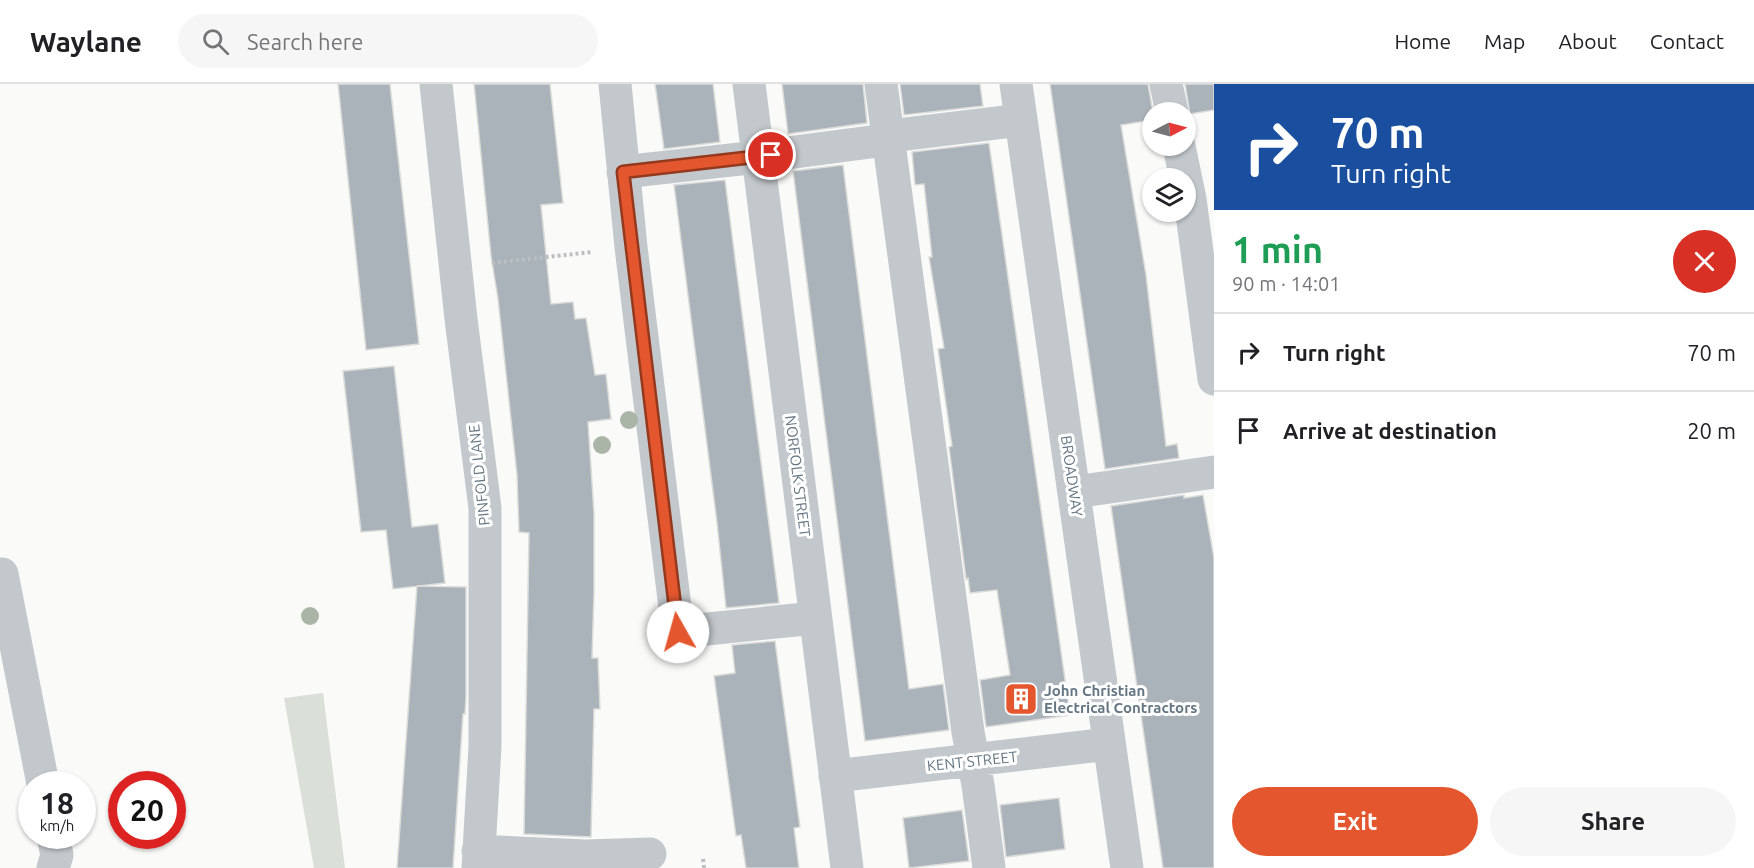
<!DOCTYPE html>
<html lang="en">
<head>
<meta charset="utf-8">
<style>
  body { margin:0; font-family:Ubuntu,sans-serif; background:#f6f6f6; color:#202124; height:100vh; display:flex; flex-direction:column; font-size:22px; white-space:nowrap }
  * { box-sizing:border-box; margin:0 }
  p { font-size:20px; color:#757577 }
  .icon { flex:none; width:33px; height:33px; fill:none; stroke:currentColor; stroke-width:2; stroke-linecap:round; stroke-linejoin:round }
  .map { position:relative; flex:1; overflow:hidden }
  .sheet { display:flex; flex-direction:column; background:#fff; width:540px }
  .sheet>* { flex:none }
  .top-card { background:#1a4fa0; color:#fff; overflow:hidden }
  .needle { width:39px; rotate:84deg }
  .fabs { position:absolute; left:1142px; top:18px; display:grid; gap:12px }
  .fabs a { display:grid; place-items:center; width:54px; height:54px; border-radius:50%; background:#fff; box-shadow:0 2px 4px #0004; font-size:30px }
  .speed { position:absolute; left:18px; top:687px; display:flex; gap:12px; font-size:30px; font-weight:700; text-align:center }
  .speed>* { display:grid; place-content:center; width:78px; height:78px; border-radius:50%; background:#fff; box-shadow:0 2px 4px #0004; line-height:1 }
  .speed small { font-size:15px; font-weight:400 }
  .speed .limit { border:9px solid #d22; background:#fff; color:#111 }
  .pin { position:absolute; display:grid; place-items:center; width:51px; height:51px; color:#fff; margin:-26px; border:3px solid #fff; border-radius:50%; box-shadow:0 2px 6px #0007 }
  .me { position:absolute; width:66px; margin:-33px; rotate:353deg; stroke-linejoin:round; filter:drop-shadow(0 0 4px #0008) }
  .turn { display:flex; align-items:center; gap:21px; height:126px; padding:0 18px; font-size:27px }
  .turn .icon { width:78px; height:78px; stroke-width:2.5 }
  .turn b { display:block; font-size:42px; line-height:51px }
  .round { display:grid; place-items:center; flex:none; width:63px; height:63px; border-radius:32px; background:#f6f6f6 }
  .head { display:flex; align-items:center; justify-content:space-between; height:102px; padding:0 18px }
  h1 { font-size:36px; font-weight:700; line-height:45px; color:#1e9e55 }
  .primary-button { display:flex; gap:12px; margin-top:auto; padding:12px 18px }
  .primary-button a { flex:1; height:69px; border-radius:36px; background:#e4572e; color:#fff; font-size:24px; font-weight:700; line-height:69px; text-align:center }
  .primary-button a+a { background:#f6f6f6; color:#202124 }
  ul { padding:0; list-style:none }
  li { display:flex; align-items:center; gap:18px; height:78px; padding:0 18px; border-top:2px solid #e0e0e0 }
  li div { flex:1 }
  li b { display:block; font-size:22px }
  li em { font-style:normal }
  header { display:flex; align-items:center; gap:36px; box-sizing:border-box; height:84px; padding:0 30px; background:#fff; border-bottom:2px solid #e0e0e0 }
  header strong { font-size:28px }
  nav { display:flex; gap:33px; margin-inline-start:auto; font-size:21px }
  .search { width:420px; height:54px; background:#f6f6f6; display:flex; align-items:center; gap:15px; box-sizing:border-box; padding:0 21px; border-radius:33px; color:#757577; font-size:22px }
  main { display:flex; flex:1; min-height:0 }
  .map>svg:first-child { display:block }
  .green { fill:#dadfd7 }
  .building { fill:#aab3b9; stroke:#dcdcda; stroke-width:1.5 }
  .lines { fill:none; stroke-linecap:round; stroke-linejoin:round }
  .path { stroke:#bbbfc2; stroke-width:4; stroke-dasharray:3 3; stroke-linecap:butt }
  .minor { stroke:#c3c8cc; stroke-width:33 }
  .tree { fill:#aab4a7 }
  .route-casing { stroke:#94391e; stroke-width:15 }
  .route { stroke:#e4572e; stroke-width:10 }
  .labels { text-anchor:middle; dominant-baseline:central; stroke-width:6; stroke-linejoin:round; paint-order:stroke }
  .street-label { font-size:15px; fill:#657683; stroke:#fff }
  .poi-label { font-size:15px; font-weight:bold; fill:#657683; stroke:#fff; text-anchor:start }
</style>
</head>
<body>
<header>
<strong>Waylane</strong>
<div class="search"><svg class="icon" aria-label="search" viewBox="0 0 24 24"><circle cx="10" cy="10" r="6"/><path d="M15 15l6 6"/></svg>Search here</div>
<nav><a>Home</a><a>Map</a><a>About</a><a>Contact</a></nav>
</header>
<main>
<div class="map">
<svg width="1214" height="784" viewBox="0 0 1214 784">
  <rect width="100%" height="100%" fill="#fafaf8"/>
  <path class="green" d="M323 609 345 784H314L284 614Z"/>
  <path class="building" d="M338 0H390L419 260 366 266Z
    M474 0H550L563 119 541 121 551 220 573 218 575 235 586 234 595 291 606 290 611 335 588 338 594 429V508L592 574H598L600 625H594L591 753 524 750 529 449 519 448 517 391 498 215 491 172Z
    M655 0H713L720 58 664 65Z
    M782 0H863L867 39 788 50Z
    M900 0H980L983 22 904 31Z
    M1050 0H1148L1153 28 1152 36 1121 41 1146 191 1166 362 1177 360 1179 374 1105 385Z
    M1185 0H1214V26L1190 30Z
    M989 59 1070 631 986 643 980 596 1010 591 997 506 970 509 968 494 966 495 949 363 952 362 938 265 944 264 929 173H932L924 100 915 101 912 68Z
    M843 81 909 605 943 600 949 646 865 657 793 87Z
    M725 96 779 519 726 524 717 439 674 101Z
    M394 282 412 443 438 440 445 499 393 505 386 446 361 448 343 287Z
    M1184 411V414L1203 411 1214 474V784H1163L1111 422Z
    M417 502 466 503V612L465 630H463L453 784H397Z
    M775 557 800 743 794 744 799 784H746L741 751 736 752 714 592 735 589 732 561Z
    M1059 714 1065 765 1006 773 1000 721Z
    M962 726 969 777 909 784 903 734Z"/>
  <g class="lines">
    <path class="path" d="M492 179 592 168
      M703 775 704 784"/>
    <path class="minor" d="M436 0 461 235 485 424V663L478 784
      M615 0 631 163 678 548 815 534
      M749 0 847 784
      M881 0 968 648 978 701 989 784
      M1016 0 1127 784
      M1166 0 1172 28
      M1179 62 1190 115 1214 295
      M623 88 758 73 878 57 898 51 1021 36
      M1075 408 1214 388
      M2 490 43 700
      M835 692 1109 660
      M478 767 585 772 650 770
      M53 784 57 771 53 752"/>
  </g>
  <g class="tree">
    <circle cx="629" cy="336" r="9"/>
    <circle cx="602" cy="361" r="9"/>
    <circle cx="310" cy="532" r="9"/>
  </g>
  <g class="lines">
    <defs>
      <path id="route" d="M678 548 623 88 771 71"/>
    </defs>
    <use href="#route" class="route-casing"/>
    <use href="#route" class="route"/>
  </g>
  <defs>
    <symbol id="building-square" viewBox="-11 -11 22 22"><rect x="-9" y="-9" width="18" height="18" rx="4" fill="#e4572e" stroke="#fff"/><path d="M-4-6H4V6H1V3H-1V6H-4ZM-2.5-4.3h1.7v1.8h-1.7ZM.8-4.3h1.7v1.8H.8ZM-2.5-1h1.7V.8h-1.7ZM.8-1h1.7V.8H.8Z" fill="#fff"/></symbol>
  </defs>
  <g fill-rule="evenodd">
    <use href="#building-square" x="1002" y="596" width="38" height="38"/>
  </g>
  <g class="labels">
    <g class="street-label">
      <text transform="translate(479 391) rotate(-96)">PINFOLD LANE</text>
      <text transform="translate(798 392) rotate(83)">NORFOLK STREET</text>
      <text transform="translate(1072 392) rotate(82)">BROADWAY</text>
      <text transform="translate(972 677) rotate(-6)">KENT STREET</text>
    </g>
    <g class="poi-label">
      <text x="1044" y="606">John Christian<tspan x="1044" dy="17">Electrical Contractors</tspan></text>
    </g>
  </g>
</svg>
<div class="fabs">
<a><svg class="needle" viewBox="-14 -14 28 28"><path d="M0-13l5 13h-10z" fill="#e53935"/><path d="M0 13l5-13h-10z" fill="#757577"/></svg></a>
<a><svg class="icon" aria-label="layers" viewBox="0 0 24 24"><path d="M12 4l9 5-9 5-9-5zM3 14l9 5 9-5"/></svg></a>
</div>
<div class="speed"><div>18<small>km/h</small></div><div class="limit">20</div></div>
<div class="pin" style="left:771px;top:71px;background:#d93025"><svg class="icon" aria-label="arrive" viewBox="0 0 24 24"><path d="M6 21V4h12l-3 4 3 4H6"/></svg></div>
<svg class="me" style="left:678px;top:548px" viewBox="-20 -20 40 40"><circle r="19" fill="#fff"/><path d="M0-13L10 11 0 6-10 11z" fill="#e4572e"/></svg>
</div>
<section class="sheet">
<div class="top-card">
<div class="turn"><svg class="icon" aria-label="right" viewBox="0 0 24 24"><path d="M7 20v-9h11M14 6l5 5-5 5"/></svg><div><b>70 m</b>Turn right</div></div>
</div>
<div class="head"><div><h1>1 min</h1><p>90 m · 14:01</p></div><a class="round" style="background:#d93025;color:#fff"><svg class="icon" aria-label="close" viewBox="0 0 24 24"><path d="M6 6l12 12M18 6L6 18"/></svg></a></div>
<ul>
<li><svg class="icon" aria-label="right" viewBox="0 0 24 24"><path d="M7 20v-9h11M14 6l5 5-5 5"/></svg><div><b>Turn right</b></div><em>70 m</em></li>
<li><svg class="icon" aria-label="arrive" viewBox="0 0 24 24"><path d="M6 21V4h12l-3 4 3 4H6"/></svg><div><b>Arrive at destination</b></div><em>20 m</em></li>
</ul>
<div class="primary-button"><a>Exit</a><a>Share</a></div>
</section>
</main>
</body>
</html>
